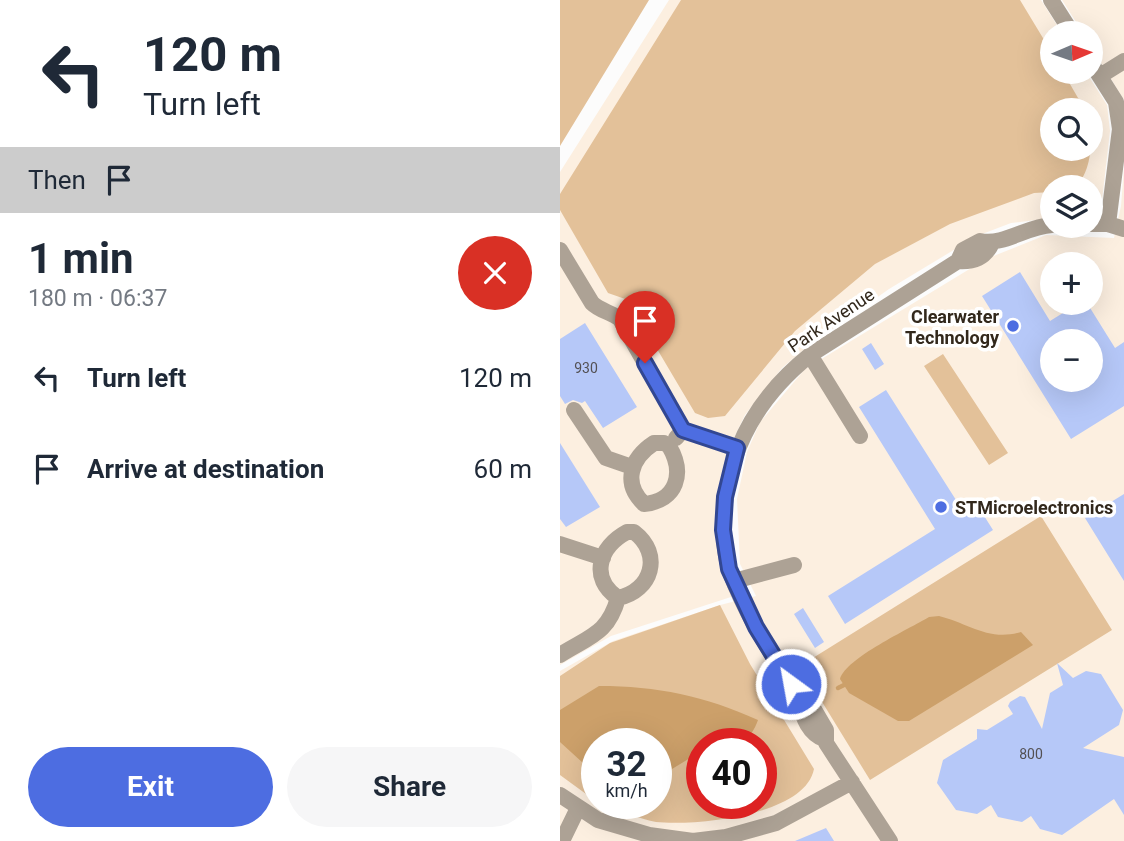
<!DOCTYPE html>
<html lang="en">
<head>
<meta charset="utf-8">
<style>
  body { margin:0; font-family:Roboto,sans-serif; background:#f6f6f7; color:#1f2937; height:100vh; display:flex; flex-direction:column; font-size:26px; white-space:nowrap }
  * { box-sizing:border-box; margin:0 }
  p { font-size:23px; color:#747a83 }
  .icon { flex:none; width:38px; height:38px; fill:none; stroke:currentColor; stroke-width:2; stroke-linecap:round; stroke-linejoin:round }
  .map { position:relative; flex:1; overflow:hidden }
  .side { display:flex; flex-direction:column; background:#fff; width:560px }
  .side>* { flex:none }
  .hud { background:#fff; color:#1f2937; overflow:hidden }
  .needle { width:46px; rotate:88deg }
  .buttons { position:absolute; left:480px; top:21px; display:grid; gap:14px }
  .buttons a { display:grid; place-items:center; width:63px; height:63px; border-radius:50%; background:#fff; box-shadow:0 7px 28px #0002; font-size:35px }
  .speed { position:absolute; left:21px; top:728px; display:flex; gap:14px; font-size:35px; font-weight:700; text-align:center }
  .speed>* { display:grid; place-content:center; width:91px; height:91px; border-radius:50%; background:#fff; box-shadow:0 7px 28px #0002; line-height:1 }
  .speed small { font-size:18px; font-weight:400 }
  .speed .limit { border:10px solid #d22; background:#fff; color:#111 }
  .pin { position:absolute; display:grid; place-items:center; width:60px; height:60px; color:#fff; margin:-72px -30px; border-radius:50% 50% 50% 0; rotate:-45deg; box-shadow:0 0 7px #0007 }
  .pin .icon { rotate:45deg }
  .me { position:absolute; width:77px; margin:-38px; rotate:328deg; stroke-linejoin:round; filter:drop-shadow(0 0 5px #0008) }
  .turn { display:flex; align-items:center; gap:24px; height:147px; padding:0 28px; font-size:32px }
  .turn .icon { width:91px; height:91px; stroke-width:2.5 }
  .turn b { display:block; font-size:49px; line-height:60px }
  .then { display:flex; align-items:center; height:66px; padding:0 28px; background:#0003; gap:14px; font-size:26px }
  .round { display:grid; place-items:center; flex:none; width:74px; height:74px; border-radius:37px; background:#f6f6f7 }
  .overview { display:flex; align-items:center; justify-content:space-between; height:119px; padding:0 28px }
  h1 { font-size:42px; font-weight:700; line-height:52px }
  .primary-button { display:flex; gap:14px; margin-top:auto; padding:14px 28px }
  .primary-button a { flex:1; height:80px; border-radius:42px; background:#4d6de1; color:#fff; font-size:28px; font-weight:700; line-height:80px; text-align:center }
  .primary-button a+a { background:#f6f6f7; color:#1f2937 }
  ul { padding:0; list-style:none }
  li { display:flex; align-items:center; gap:21px; height:91px; padding:0 28px }
  li div { flex:1 }
  li b { display:block; font-size:26px }
  li em { font-style:normal }
  main { display:flex; flex:1; min-height:0 }
  .map>svg:first-child { display:block }
  .built { fill:#fcefe0; fill-rule:evenodd }
  .green { fill:#e3c199; fill-rule:evenodd }
  .water { fill:#cca06a }
  .lines { fill:none; stroke-linecap:round; stroke-linejoin:round }
  .stream { stroke:#cca06a; stroke-width:4.5 }
  .building { fill:#b6c8f8; fill-rule:evenodd }
  .minor { stroke:#ada295; stroke-width:16 }
  .route-casing { stroke:#324792; stroke-width:18 }
  .route { stroke:#4d6de1; stroke-width:12 }
  .poi-dot { fill:#4d6de1; stroke:#fff; stroke-width:2.5 }
  .labels { text-anchor:middle; dominant-baseline:central; stroke-width:7; stroke-linejoin:round; paint-order:stroke }
  .number-label { font-size:14px; fill:#535053 }
  .poi-label { font-size:18px; font-weight:bold; fill:#32281c; stroke:#fff; text-anchor:end }
  .street-label { font-size:18px; fill:#32281c; stroke:#fff }
</style>
</head>
<body>
<main>
<section class="side">
<div class="hud">
<div class="turn"><svg class="icon" aria-label="left" viewBox="0 0 24 24"><path d="M17 20v-9H6M10 6l-5 5 5 5"/></svg><div><b>120 m</b>Turn left</div></div>
<div class="then">Then<svg class="icon" aria-label="arrive" viewBox="0 0 24 24"><path d="M6 21V4h12l-3 4 3 4H6"/></svg></div>
</div>
<div class="overview"><div><h1>1 min</h1><p>180 m · 06:37</p></div><a class="round" style="background:#d93025;color:#fff"><svg class="icon" aria-label="close" viewBox="0 0 24 24"><path d="M6 6l12 12M18 6L6 18"/></svg></a></div>
<ul>
<li><svg class="icon" aria-label="left" viewBox="0 0 24 24"><path d="M17 20v-9H6M10 6l-5 5 5 5"/></svg><div><b>Turn left</b></div><em>120 m</em></li>
<li><svg class="icon" aria-label="arrive" viewBox="0 0 24 24"><path d="M6 21V4h12l-3 4 3 4H6"/></svg><div><b>Arrive at destination</b></div><em>60 m</em></li>
</ul>
<div class="primary-button"><a>Exit</a><a>Share</a></div>
</section>
<div class="map">
<svg width="564" height="841" viewBox="0 0 564 841">
  <rect width="100%" height="100%" fill="#fcfcfc"/>
  <path class="built" d="M109 0H481L502 33H492V72H526L547 105 550 131 540 217H530V187H492V218L451 223 417 236 329 289 247 347 222 368 185 415 167 452 156 506 161 561 174 596 51 636 0 665V172ZM492 110H530V149H492Z
    M502 0H564V100L530 45V33H523Z
    M564 167V841H0V671L53 641 160 605 196 596 180 564 177 499 187 452 200 422 245 369 426 259 486 235 554 238 561 206ZM492 264H530V303H492ZM492 341H530V380H492ZM37 744H96V803H37ZM142 744H201V803H142Z"/>
  <path class="green" d="M0 0H89L0 146Z
    M121 0H460L492 53V72H503L525 110H492V149H530V131C533 145 529 179 514 186 508 189 498 187 492 187V192L474 193 390 224 315 264 235 331 165 416 148 418 135 413 68 300 48 293 0 210V194Z
    M383 354 448 453 429 465 364 366Z
    M481 516 552 630 310 780 240 666Z
    M160 605 190 664 254 769C245 816 135 826 96 822 78 819 58 809 40 803H96V744H37V802L0 775V676L50 643ZM142 744H201V803H142Z"/>
  <path class="water" d="M379 616C408 623 429 642 461 632L473 645 349 721H338L289 693 280 679C286 658 349 629 369 617Z
    M39 686C97 686 145 696 198 720 184 760 157 732 136 748L135 755 112 769 96 786V744H37V768L23 763 0 742V710Z"/>
  <g class="lines">
    <path class="stream" d="M278 688 284 685"/>
  </g>
  <path class="building" d="M460 272 490 321 519 303H527L555 348 564 342V406L511 439 422 296ZM492 341H530V380H492Z
    M25 323 77 407 43 428 25 401 22 403 13 400 5 404 0 396V339Z
    M311 343 324 364 315 370 302 349Z
    M326 390 403 511 416 503 433 530 285 624 268 596 375 529 299 407Z
    M0 443 40 507 6 527 0 519Z
    M564 494V581L525 518Z
    M243 608 264 642 255 648 234 614Z
    M497 663 513 678 526 671 541 674 563 710 559 725 523 748 564 757V815L554 799 502 835 480 829 471 816 462 822 438 817 431 805 417 814 396 810 377 783 383 760 417 739V729L427 730 453 714 448 706 450 702 460 696 465 697 482 729 490 693 503 685Z
    M266 828 274 841H235Z"/>
  <g class="lines">
    <path class="minor" d="M491 0 512 33
      M530 61 556 102 560 129 548 224
      M540 76 564 61
      M530 224H548L564 229
      M0 250 32 303C40 311 51 312 60 319L123 430
      M398 261C414 262 425 258 432 243
      M250 355 300 436
      M14 410 46 458 72 467
      M116 438 123 430 177 448
      M94 443H104L109 446C125 473 117 501 84 504 62 483 71 458 94 443Z
      M67 532H74C103 554 92 591 58 598 29 578 39 547 67 532Z
      M0 544 43 558
      M174 581 234 565
      M0 655C30 636 48 634 58 598
      M242 703C241 717 250 734 264 739
      M0 795 38 820 89 835 133 841 166 837 216 823 292 782
      M2 841 18 808
      M330 841 266 743V730L252 706 242 703C216 660 187 619 170 572 164 554 163 532 164 514 168 448 200 395 250 355L398 261 403 250 420 241C444 246 467 226 492 225"/>
  </g>
  <g class="lines">
    <defs>
      <path id="route" d="M85 363 123 430 177 448 165 497 163 530 169 569 196 627 231 684"/>
    </defs>
    <use href="#route" class="route-casing"/>
    <use href="#route" class="route"/>
  </g>
  <g class="poi-dot">
    <circle cx="453" cy="326" r="7"/>
    <circle cx="381" cy="507" r="7"/>
  </g>
  <g class="labels">
    <g class="number-label">
      <text x="26" y="368">930</text>
      <text x="471" y="754">800</text>
    </g>
    <g class="poi-label">
      <text x="439" y="316">Clearwater<tspan x="439" dy="21">Technology</tspan></text>
      <text x="395" y="507" text-anchor="start">STMicroelectronics</text>
    </g>
    <g class="street-label">
      <text transform="translate(271 320) rotate(-34)">Park Avenue</text>
    </g>
  </g>
</svg>
<div class="buttons">
<a><svg class="needle" viewBox="-14 -14 28 28"><path d="M0-13l5 13h-10z" fill="#e53935"/><path d="M0 13l5-13h-10z" fill="#747a83"/></svg></a>
<a><svg class="icon" aria-label="search" viewBox="0 0 24 24"><circle cx="10" cy="10" r="6"/><path d="M15 15l6 6"/></svg></a>
<a><svg class="icon" aria-label="layers" viewBox="0 0 24 24"><path d="M12 4l9 5-9 5-9-5zM3 14l9 5 9-5"/></svg></a>
<a>+</a>
<a>−</a>
</div>
<div class="speed"><div>32<small>km/h</small></div><div class="limit">40</div></div>
<div class="pin" style="left:85px;top:363px;background:#d93025"><svg class="icon" aria-label="arrive" viewBox="0 0 24 24"><path d="M6 21V4h12l-3 4 3 4H6"/></svg></div>
<svg class="me" style="left:231px;top:684px" viewBox="-20 -20 40 40"><circle r="17" fill="#4d6de1" stroke="#fff" stroke-width="3"/><path d="M0-11L8 9 0 5-8 9z" fill="#fff"/></svg>
</div>
</main>
</body>
</html>
